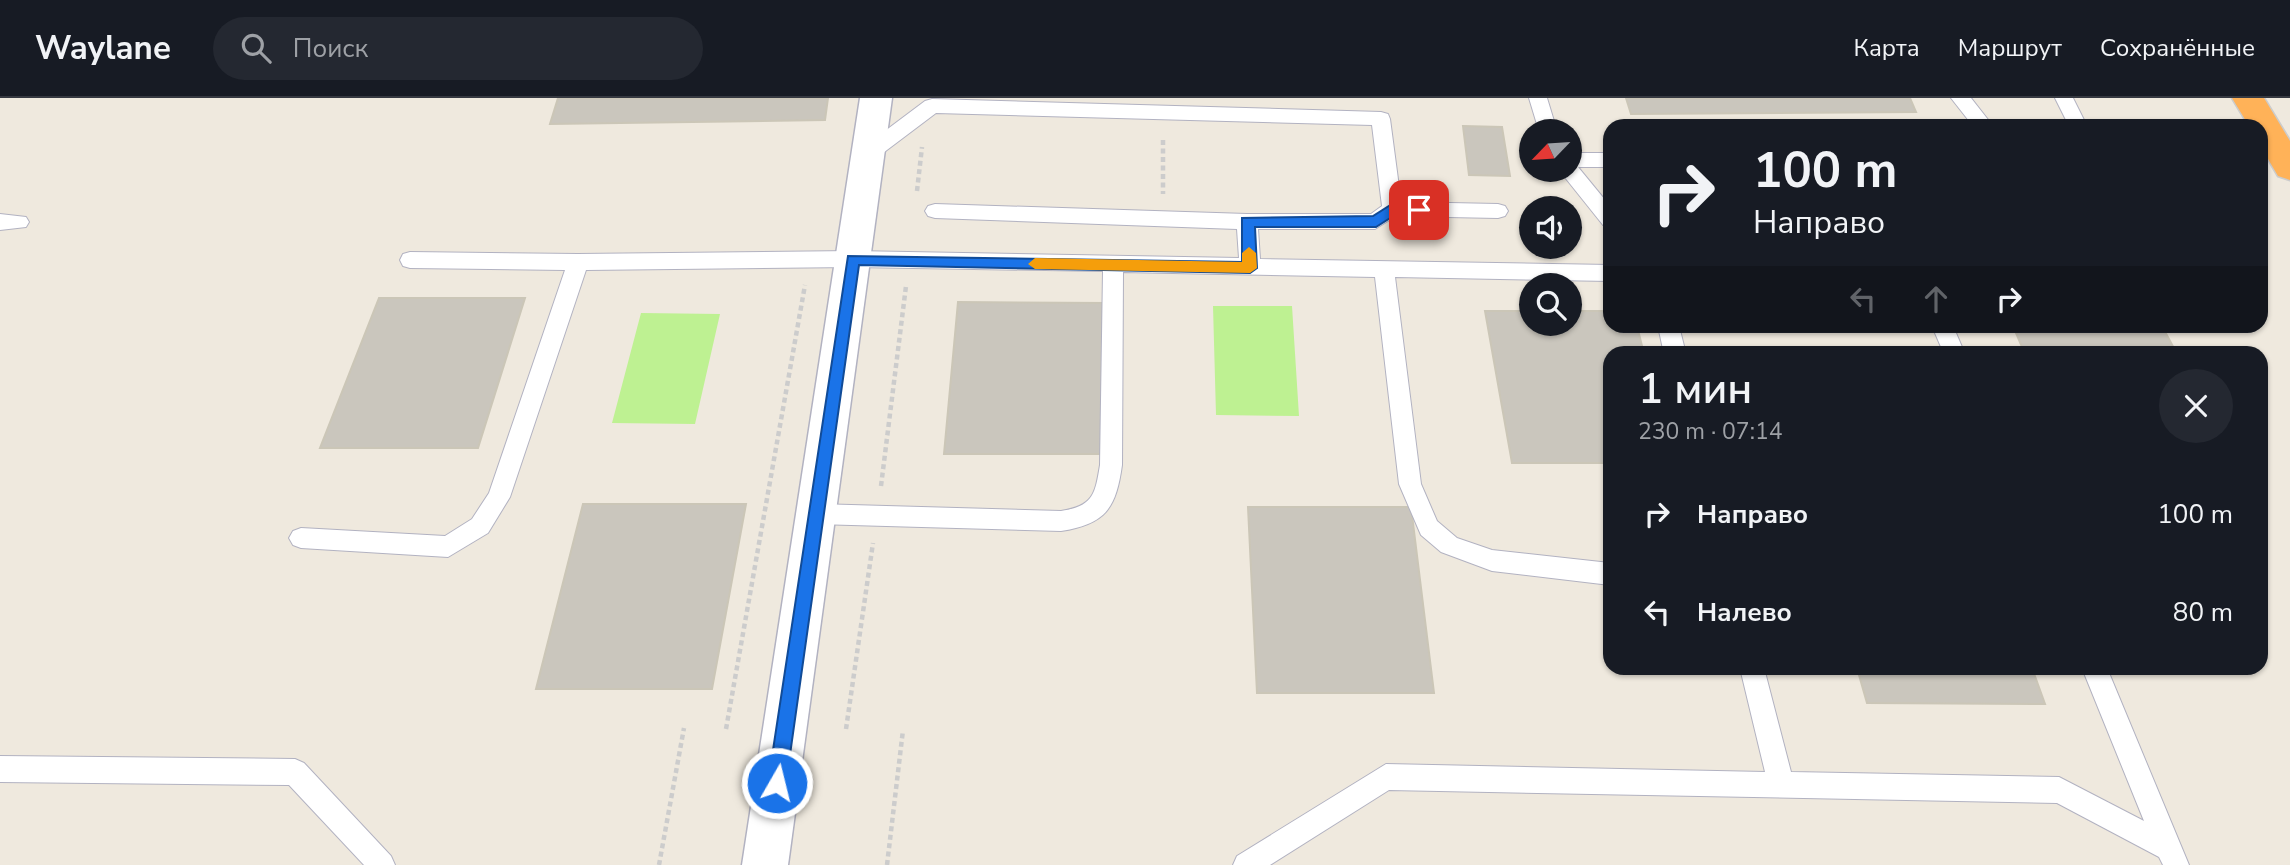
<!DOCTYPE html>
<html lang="ru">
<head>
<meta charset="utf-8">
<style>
  body { margin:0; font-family:"Nunito Sans",sans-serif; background:#242831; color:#f1f3f6; height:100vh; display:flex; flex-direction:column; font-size:26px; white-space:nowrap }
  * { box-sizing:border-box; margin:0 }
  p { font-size:23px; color:#9ea1a6 }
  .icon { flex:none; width:38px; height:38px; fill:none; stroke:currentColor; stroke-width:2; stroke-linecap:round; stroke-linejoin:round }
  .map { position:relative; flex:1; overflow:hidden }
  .side { position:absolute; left:1603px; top:248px; width:665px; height:329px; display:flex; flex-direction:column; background:#171b24; border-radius:21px; box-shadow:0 2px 5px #0004 }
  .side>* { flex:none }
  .top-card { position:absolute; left:1603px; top:21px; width:665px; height:214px; border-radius:21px; box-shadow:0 2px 5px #0004; background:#171b24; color:#f1f3f6; overflow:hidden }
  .needle { width:46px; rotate:245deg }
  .fabs { position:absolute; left:1519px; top:21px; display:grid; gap:14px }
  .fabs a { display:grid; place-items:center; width:63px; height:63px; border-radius:50%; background:#171b24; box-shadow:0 2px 5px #0004; font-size:35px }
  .pin { position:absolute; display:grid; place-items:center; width:60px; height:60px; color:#fff; margin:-30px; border-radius:14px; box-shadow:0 4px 10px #0006 }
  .me { position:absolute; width:77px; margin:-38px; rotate:8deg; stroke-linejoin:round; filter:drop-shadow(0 0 5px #0008) }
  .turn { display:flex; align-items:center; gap:24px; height:147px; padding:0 35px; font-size:32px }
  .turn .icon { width:91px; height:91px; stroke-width:2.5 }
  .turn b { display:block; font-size:49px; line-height:60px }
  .lanes { display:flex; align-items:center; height:66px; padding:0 35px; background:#0003; justify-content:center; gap:35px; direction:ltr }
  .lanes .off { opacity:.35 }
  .round { display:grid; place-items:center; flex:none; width:74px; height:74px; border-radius:37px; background:#242831 }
  .head { display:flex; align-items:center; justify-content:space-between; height:119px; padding:0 35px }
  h1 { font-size:42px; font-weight:600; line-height:52px }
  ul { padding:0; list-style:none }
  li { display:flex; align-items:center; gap:21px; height:98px; padding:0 35px }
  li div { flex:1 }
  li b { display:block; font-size:26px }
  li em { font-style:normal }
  header { display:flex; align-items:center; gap:42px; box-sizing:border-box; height:98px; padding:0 35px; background:#171b24; border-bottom:2px solid #363941 }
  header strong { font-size:33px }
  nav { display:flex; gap:38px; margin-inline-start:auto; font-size:24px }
  .search { width:490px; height:63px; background:#242831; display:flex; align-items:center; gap:18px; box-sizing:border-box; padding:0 24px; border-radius:38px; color:#9ea1a6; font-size:26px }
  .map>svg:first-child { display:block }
  .pitch { fill:#bef192 }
  .building { fill:#cac6bd; stroke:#cbc6b7; stroke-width:2 }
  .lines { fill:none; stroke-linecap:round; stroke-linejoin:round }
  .lane-casing { stroke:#b2b2c1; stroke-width:2 }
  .street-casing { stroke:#b2b2c1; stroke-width:3 }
  .highway-casing { stroke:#ccc; stroke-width:3 }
  .path { stroke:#ccc; stroke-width:4.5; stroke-dasharray:5 3.5; stroke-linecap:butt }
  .lane { fill:#fff; fill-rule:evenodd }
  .street { fill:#fff; fill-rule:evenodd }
  .highway { fill:#ffb258; fill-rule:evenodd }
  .route { fill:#1a73e8; stroke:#114b97; stroke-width:2 }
  .slow { fill:#f59e0b }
</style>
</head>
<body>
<header>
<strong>Waylane</strong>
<div class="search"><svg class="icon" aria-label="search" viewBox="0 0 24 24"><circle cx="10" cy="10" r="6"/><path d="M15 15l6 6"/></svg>Поиск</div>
<nav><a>Карта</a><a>Маршрут</a><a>Сохранённые</a></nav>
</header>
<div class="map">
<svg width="2290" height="767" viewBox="0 0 2290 767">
  <rect width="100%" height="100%" fill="#efe9de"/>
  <path class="pitch" d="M1213 208H1292L1299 318 1216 317Z
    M641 215 720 216 695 326 612 325Z"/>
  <path class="building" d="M558 0H828L825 22 550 26Z
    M1626 0H1910L1916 14 1631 16Z
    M1463 28 1502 29 1510 78 1469 77Z
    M379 200H525L478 350H320Z
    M958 204 1106 205 1103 356H944Z
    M1485 213H1531V226H1570V213H1610V228H1637L1644 256H1610V365H1512Z
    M2013 228H2162L2177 256H2025Z
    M583 406H746L712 591H536Z
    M1248 409H1411L1434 595H1257Z
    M1857 570H2032L2045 606 1867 605Z"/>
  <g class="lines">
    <defs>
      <path id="lane" d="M1529 0H1547L1557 33H1539Z
        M1951 0H1971L1993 28H1973Z
        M2055 0H2073L2087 28H2069Z
        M932 1 1381 14 1388 16 1390 21 1401 104 1498 106 1505 108 1508 113 1505 118 1498 120 1396 118 1375 131H1258L1260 161 1610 167V183L1395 179 1421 386 1437 423 1457 440 1492 452 1610 465V487L1492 473 1441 454 1421 437 1399 386 1375 179 1123 174 1122 367C1116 410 1106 426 1061 433L816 426 808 423 804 416 808 409 816 406 1061 413C1093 408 1095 397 1100 367L1103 173 853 169 586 172 510 399 488 435 448 459 301 450 293 447 289 440 293 433 301 430 445 438 472 421 489 395 565 172 410 170 403 168 400 162 403 156 410 154 578 156 853 153 1239 160 1237 131 935 120 928 118 925 113 928 108 935 106 1247 116H1371L1382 108 1372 27 936 15 875 61H861L858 56 861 51 925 3Z
        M1570 55H1610V69H1578L1610 108V130L1603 127 1559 72H1570Z
        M0 116 26 119 29 124 26 129 0 132Z
        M1658 228H1679L1686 256H1664Z
        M1932 228H1953L1965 256H1944Z
        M1740 570H1764L1791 674 2059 679 2144 723 2082 570H2107L2189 767H2163L2159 759 2057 705 1389 692 1270 767H1233L1237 758 1386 666 1765 674Z
        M0 658 295 661 304 665 391 758 395 767H364L289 687 0 684Z"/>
      <path id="street" d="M860 0H892L788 767H742Z"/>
      <path id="highway" d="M2232 0H2264L2290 43V82L2278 78 2261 49V28H2249Z"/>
    </defs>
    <use href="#lane" class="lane-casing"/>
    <use href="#street" class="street-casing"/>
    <use href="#highway" class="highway-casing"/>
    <path class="path" d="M1163 42V96
      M917 93 922 49
      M881 388 906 188
      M726 631 805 187
      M846 631 873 445
      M659 767 684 630
      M887 767 903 632"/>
    <use href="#lane" class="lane"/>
    <use href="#street" class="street"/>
    <use href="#highway" class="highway"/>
  </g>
  <path class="route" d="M1392 106H1419L1426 112 1419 117H1395L1376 129H1255L1257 170 1250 175 859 167 786 685 783 692 777 694 771 692 768 685 848 158 1242 164V120L1373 118Z"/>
  <path class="slow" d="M1249 149 1256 155 1257 170 1250 175 1035 171 1028 166 1035 160 1242 164V155Z"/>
</svg>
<div class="fabs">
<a><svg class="needle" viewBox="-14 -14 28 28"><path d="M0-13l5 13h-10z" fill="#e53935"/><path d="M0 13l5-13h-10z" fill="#9ea1a6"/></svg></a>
<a><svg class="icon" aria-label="sound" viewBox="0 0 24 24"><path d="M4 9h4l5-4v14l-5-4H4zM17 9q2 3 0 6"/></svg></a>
<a><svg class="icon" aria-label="search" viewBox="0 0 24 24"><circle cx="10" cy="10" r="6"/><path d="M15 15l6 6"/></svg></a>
</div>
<div class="pin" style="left:1419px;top:112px;background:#d93025"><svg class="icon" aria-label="arrive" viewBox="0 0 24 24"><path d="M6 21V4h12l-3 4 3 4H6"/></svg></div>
<svg class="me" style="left:777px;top:685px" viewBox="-20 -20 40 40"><circle r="17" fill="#1a73e8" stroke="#fff" stroke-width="3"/><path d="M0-11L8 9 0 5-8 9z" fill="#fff"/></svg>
<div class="top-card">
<div class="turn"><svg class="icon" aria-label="right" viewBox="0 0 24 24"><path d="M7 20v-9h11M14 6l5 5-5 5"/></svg><div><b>100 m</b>Направо</div></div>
<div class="lanes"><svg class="icon off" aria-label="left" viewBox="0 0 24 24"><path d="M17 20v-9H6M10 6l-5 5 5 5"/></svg><svg class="icon off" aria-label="ahead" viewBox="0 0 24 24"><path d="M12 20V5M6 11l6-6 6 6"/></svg><svg class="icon" aria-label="right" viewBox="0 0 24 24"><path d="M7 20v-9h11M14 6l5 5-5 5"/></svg></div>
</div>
<section class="side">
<div class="head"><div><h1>1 мин</h1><p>230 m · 07:14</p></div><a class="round"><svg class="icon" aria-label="close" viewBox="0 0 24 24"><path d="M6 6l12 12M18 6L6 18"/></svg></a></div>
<ul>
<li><svg class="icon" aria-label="right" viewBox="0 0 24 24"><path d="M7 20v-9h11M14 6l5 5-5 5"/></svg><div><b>Направо</b></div><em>100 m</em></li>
<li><svg class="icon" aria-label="left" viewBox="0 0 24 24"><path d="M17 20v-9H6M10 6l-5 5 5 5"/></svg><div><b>Налево</b></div><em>80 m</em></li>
</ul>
</section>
</div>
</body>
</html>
